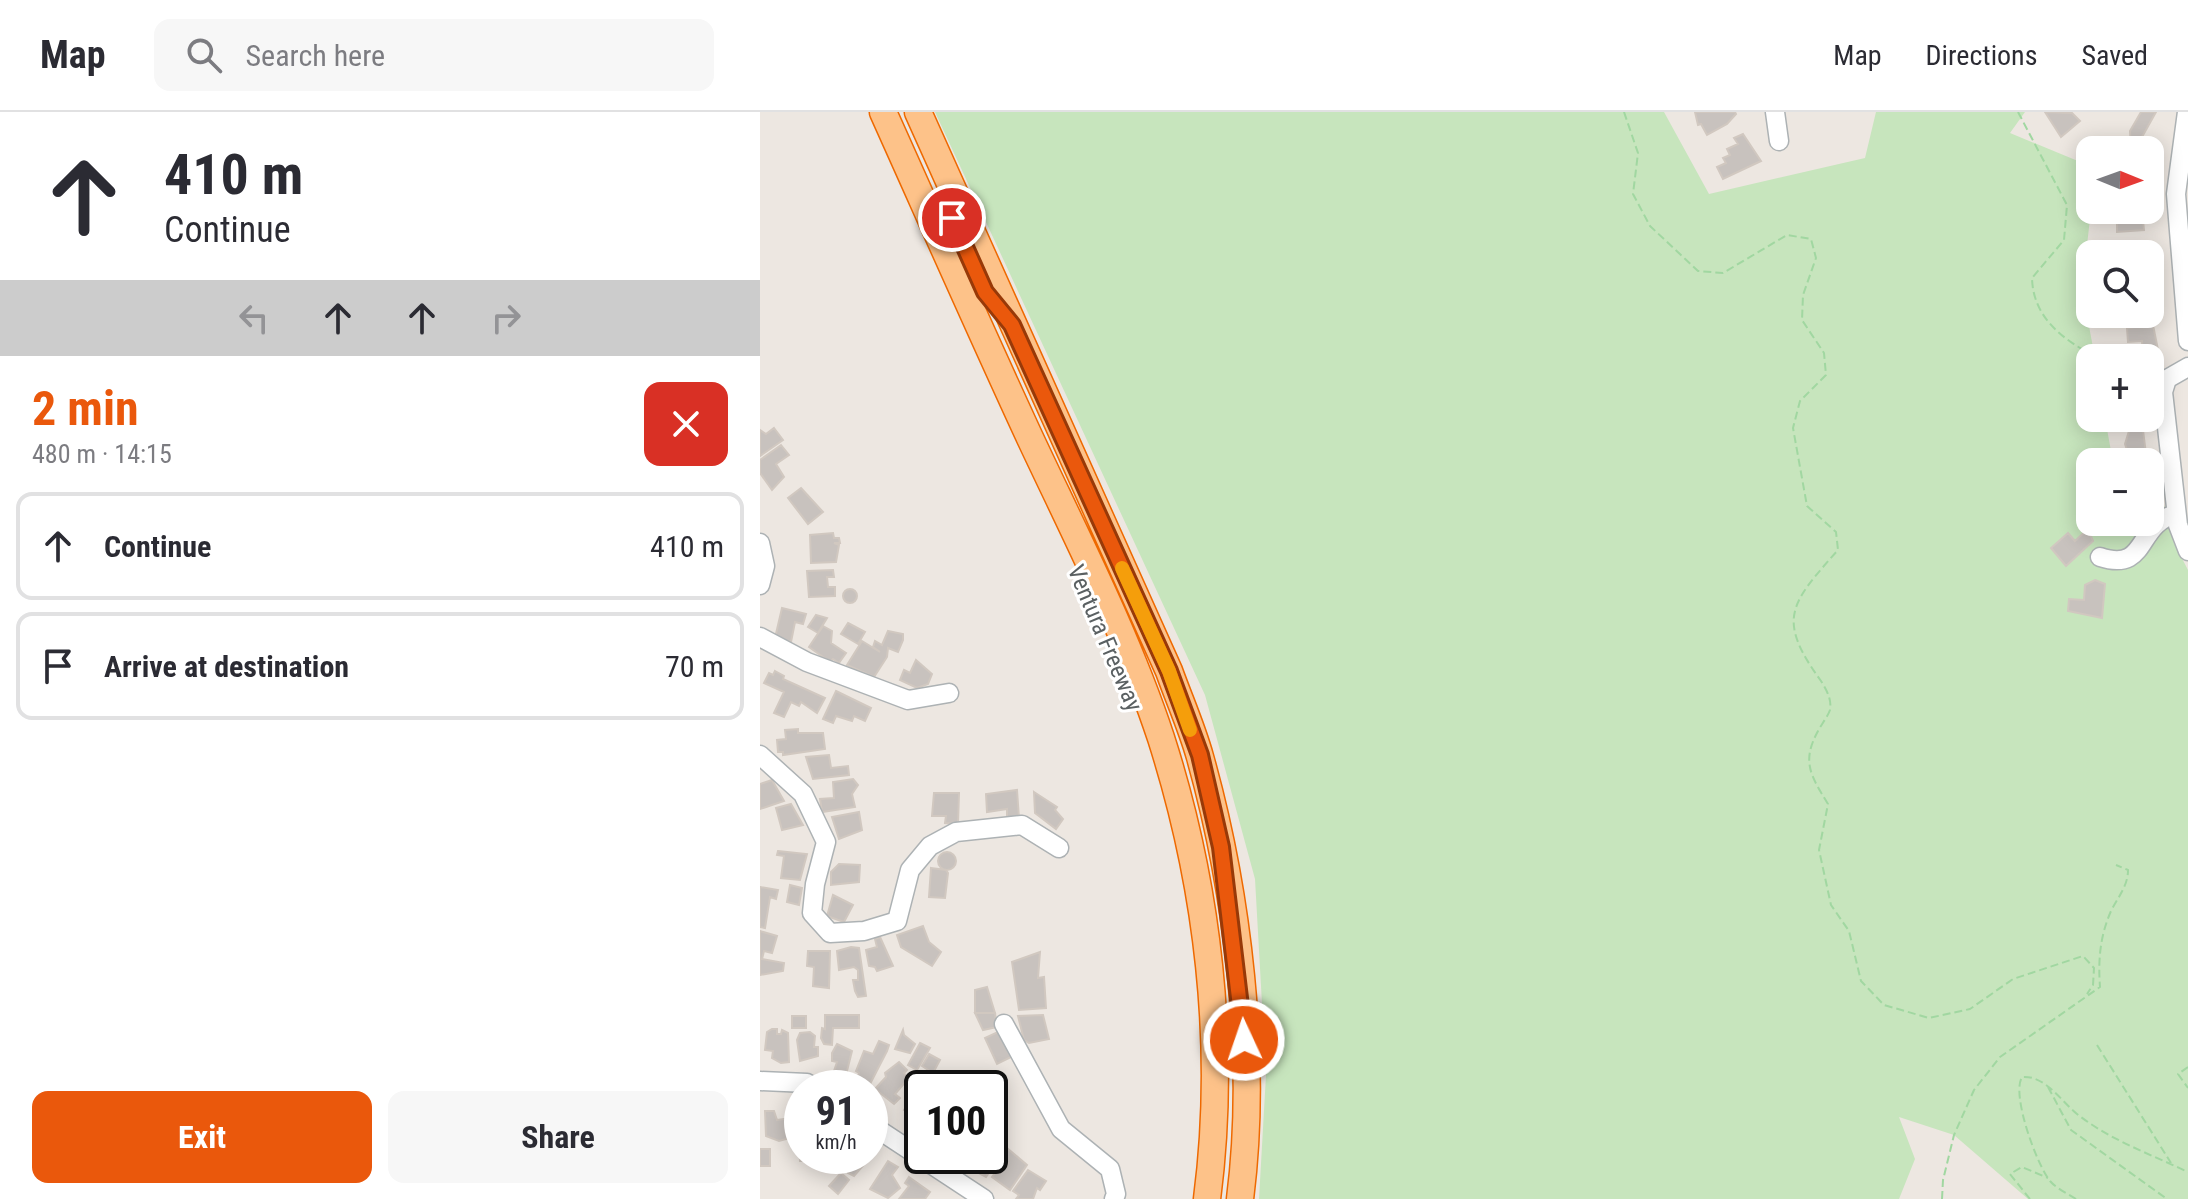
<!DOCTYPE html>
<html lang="en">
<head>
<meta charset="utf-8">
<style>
  body { margin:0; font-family:"Roboto Condensed",sans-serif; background:#f7f7f7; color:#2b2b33; height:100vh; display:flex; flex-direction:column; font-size:30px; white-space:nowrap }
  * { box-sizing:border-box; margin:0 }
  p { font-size:26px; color:#7c7c81 }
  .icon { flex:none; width:44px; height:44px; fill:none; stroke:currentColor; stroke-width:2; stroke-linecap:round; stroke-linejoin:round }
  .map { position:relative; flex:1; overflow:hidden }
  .details { display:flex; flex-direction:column; background:#fff; width:760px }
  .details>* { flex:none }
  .guide { background:#fff; color:#2b2b33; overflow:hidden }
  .needle { width:52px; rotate:91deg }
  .tools { position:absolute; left:1316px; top:24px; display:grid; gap:16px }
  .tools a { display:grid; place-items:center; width:88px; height:88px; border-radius:16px; background:#fff; box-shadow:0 4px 20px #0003; font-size:40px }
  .speed { position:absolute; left:24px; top:958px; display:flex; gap:16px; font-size:40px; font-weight:700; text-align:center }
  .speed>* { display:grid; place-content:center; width:104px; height:104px; border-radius:50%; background:#fff; box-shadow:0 4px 20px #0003; line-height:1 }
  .speed small { font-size:20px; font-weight:400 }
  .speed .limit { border:4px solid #111; border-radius:12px; background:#fff; color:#111 }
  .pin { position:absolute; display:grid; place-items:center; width:68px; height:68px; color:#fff; margin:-34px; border:4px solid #fff; border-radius:50%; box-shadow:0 2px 8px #0007 }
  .me { position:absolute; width:88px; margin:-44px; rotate:357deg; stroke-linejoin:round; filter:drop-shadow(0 0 6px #0008) }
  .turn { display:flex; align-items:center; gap:28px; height:168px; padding:0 32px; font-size:36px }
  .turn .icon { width:104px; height:104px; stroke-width:2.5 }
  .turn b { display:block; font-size:56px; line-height:68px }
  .lanes { display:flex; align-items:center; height:76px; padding:0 32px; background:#0003; justify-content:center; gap:40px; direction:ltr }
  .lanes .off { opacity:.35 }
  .round { display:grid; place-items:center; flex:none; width:84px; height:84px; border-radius:16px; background:#f7f7f7 }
  .summary { display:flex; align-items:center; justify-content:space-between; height:136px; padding:0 32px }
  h1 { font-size:48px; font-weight:700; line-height:60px; color:#ea580c }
  .button { display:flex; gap:16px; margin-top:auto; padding:16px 32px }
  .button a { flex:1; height:92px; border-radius:16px; background:#ea580c; color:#fff; font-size:32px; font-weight:700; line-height:92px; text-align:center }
  .button a+a { background:#f7f7f7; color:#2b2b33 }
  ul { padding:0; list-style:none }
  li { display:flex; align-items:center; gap:24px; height:108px; margin:0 16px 12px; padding:0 16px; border:4px solid #e1e1e2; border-radius:16px }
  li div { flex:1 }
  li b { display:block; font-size:30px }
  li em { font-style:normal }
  header { display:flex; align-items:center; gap:48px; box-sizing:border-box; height:112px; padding:0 40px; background:#fff; border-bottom:2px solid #e1e1e2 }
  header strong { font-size:38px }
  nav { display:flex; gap:44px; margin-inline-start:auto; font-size:28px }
  .search { width:560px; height:72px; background:#f7f7f7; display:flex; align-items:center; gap:20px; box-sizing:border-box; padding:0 28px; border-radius:16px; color:#7c7c81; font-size:30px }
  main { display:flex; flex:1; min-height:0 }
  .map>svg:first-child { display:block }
  .green { fill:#c7e5bd }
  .building { fill:#c8c2be; stroke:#d1c8c0; stroke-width:2 }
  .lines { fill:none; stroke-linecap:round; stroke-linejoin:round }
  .minor-casing { stroke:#adb2b4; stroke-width:21 }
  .highway-casing { stroke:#ee6900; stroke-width:29 }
  .path { stroke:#a1d7a1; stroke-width:2; stroke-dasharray:8 4; stroke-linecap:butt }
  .minor { stroke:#fff; stroke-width:18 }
  .highway { stroke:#fdc289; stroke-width:26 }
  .route-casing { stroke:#983908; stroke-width:20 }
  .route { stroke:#ea580c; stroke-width:14 }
  .slow { stroke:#f59e0b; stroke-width:14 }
  .labels { text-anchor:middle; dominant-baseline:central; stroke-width:6; stroke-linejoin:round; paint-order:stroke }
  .street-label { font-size:24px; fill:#5a6062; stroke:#fff }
</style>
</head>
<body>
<header>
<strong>Map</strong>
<div class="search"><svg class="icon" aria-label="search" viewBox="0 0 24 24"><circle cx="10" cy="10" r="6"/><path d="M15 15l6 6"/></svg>Search here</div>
<nav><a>Map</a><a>Directions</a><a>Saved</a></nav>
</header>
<main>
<section class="details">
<div class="guide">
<div class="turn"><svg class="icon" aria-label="ahead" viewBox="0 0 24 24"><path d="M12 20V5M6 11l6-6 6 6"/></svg><div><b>410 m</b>Continue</div></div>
<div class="lanes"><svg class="icon off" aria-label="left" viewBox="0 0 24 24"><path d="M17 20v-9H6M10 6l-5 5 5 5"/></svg><svg class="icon" aria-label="ahead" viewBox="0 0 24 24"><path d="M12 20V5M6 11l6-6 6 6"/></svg><svg class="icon" aria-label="ahead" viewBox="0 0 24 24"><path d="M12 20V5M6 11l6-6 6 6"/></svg><svg class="icon off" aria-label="right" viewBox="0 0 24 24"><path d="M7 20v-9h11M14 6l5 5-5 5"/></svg></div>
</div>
<div class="summary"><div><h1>2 min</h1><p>480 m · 14:15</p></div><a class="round" style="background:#d93025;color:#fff"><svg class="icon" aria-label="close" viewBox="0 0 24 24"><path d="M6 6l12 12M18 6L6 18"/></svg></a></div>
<ul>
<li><svg class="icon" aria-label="ahead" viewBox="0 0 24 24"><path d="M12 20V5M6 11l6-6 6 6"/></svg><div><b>Continue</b></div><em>410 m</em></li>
<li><svg class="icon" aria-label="arrive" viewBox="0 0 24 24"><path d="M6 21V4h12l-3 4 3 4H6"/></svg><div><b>Arrive at destination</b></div><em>70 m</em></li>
</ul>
<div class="button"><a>Exit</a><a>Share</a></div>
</section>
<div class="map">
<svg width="1428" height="1087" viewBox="0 0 1428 1087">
  <rect width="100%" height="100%" fill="#ede7e1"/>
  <path class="green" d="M175 0H904L949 82 1105 46 1116 0H1265L1250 21 1330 54 1331 98 1322 177 1335 246H1330V306H1345L1353 350H1330V410H1390V359H1395L1414 431 1428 458V1087H1268L1194 1023 1139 1005 1155 1047 1139 1087H499L506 963 495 767 445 583Z"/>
  <path class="building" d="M935 0H975L976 2 967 12 947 23 941 12 938 13Z
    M1285 0 1312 1 1320 9 1301 25Z
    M1381 0H1396L1382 25 1388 26 1386 38 1371 37 1370 19Z
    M983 22 1001 49 963 67 957 55 966 51 963 46 970 43 967 37 978 32 974 26Z
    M1369 98H1382L1384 118 1357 120V111H1364L1363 104H1367Z
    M1386 133 1387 142H1364L1363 135Z
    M1394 195 1395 205 1357 207 1356 202H1390V196Z
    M1393 213 1399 243 1383 245 1382 229 1368 230 1367 216Z
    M14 316 23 328 0 344V318L6 322Z
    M1383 318 1387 350H1371L1365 332 1369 319Z
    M21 333 29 343 16 352 24 365 12 378 0 361V348Z
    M41 376 63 400 48 412 28 386Z
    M1328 417 1333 429 1306 454 1291 436 1308 421 1315 429Z
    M73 421 74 426H79L80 431H74L79 433 76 450 51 451 50 423Z
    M73 458 74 465H67L68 475H75V484L49 485 47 459Z
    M1335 468 1345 472 1342 506 1308 499 1309 487 1324 488 1325 473Z
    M83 484a7 7 0 1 1 14 0a7 7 0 1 1-14 0Z
    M22 496 46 502 43 512 35 510 31 530 15 526Z
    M56 503 67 506 58 521 48 515Z
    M88 511 105 520 98 532 81 522Z
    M63 514 72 519 71 531 86 541 79 551 73 547 70 550 49 535Z
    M128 519 143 522V528L138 540 128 536 127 545 114 565 87 553 102 529 120 540 113 535 115 529 122 533Z
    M156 548 172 562 168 572 157 576 140 568 144 558 150 561Z
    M15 559 24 564 23 567 65 586 57 601 41 590 39 594 31 590 24 605 14 601 24 580 4 571 9 561 13 563Z
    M76 579 111 596 105 609 94 604 92 609 76 604 73 611 63 607Z
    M38 617V621H63L65 637 23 643V640H18L17 628 26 627 25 618Z
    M69 643 71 656 88 654 89 663 53 667 46 645Z
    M93 667 98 673 92 682 95 695 62 700 60 687 74 686 73 670Z
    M12 668 24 689 0 697V672Z
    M257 678 259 706 247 707V697L227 700 226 682Z
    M274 680 297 695 295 698 303 707 296 717 275 701Z
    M174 681H199L198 712 185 711 186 704H172Z
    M31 692 43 713 22 718 16 696Z
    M99 700 102 718 79 727 72 705Z
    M18 739 47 742 40 768 21 766 24 744 17 743Z
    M178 749a9 9 0 1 1 18 0a9 9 0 1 1-18 0Z
    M79 752 100 753 99 770 71 773V760Z
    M171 756 186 758 188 761 185 786 169 785Z
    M30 773 42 776 39 793 27 790Z
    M0 775 18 778 16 787 10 785 5 816 0 815Z
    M73 783 93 793 84 810 67 804Z
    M163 814 169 830 181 840 172 854 141 835 137 823Z
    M0 819 17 824 12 841 4 839 2 847 24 851 23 859 0 863Z
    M120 825 133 854 117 859 115 855 109 854 106 838 117 835 115 827Z
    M91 835 99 836 106 884 98 885 95 879 93 868H98V858L94 855 79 858 77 839Z
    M48 839H70L69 876 53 874 54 855 47 854Z
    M280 840 278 866 284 865 286 896 259 898 252 850Z
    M227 875 235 901H215V878Z
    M215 901H235L237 915 223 918Z
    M65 903H99V916H73L72 933 64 932 61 926 62 916 65 917Z
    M283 903 289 927 269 931 264 928 258 904Z
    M32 904H46V916H32Z
    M12 917H17V922H21L22 918 28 921 29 950 21 951 12 946 13 939 5 938 7 920Z
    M143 918 144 923 155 932 150 941 135 937Z
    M240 919 251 945 237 952 225 926Z
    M50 920 55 924 54 935H58V944L40 949 37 928 40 921Z
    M119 929 129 933 127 939 109 974H105L96 969 99 961 96 959 104 939 113 942Z
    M160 931 170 936 157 958 148 953Z
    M77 932 92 939 86 963 74 959 77 950 72 949V941Z
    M169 942 180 948 173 961 162 954Z
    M139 950 147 958 144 961 148 967 135 982 140 986 134 992 115 977 126 965 125 961Z
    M164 970 171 975 162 976V1008L157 1014 151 1010 155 1005 144 998Z
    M5 999H14L17 1008 31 1006 30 1026 19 1029 6 1024Z
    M37 1007H42V1044H62L61 1049H40Z
    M231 1036 241 1043 226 1065 213 1058 217 1054 206 1046 230 1044Z
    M247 1036 267 1053 250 1078 232 1065 240 1054 244 1057 248 1051 241 1046Z
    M0 1037H10V1054H0Z
    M73 1044H105L107 1049 94 1064 88 1061 90 1055 70 1052Z
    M128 1049 138 1055 132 1063 140 1076 128 1086 110 1077Z
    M268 1058 286 1069 280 1078 277 1076 273 1087H256L259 1083 253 1079Z
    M81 1061 89 1068 78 1082 69 1074Z
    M149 1065 170 1080 165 1087H139L149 1074 145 1071Z"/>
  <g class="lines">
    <defs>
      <path id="minor" d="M1015 0 1019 29
        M1427 0 1416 82 1428 229
        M1428 255 1407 267 1403 280 1418 413 1428 439
        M0 431 5 454 0 473
        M1340 445C1389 461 1375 412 1416 402
        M0 525 47 550 148 588 189 581
        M0 643 43 682 66 730 55 772 52 801 70 821 104 819 137 809 150 758 170 734 196 720 262 713 299 736
        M244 912 301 1017 350 1057 356 1082 354 1087
        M0 969 47 971 54 976
        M110 1012 224 1087"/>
      <path id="highway" d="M123 0C172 109 220 218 270 326 316 424 367 523 401 626 448 773 467 934 447 1087
        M158 0 409 559C419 587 432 616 440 645 478 780 498 947 480 1087"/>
    </defs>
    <use href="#minor" class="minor-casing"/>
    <use href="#highway" class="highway-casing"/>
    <path class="path" d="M864 0 878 41 873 82 890 114 938 159 963 161 1027 123 1051 127 1056 146 1043 183 1042 208 1064 241 1066 263 1040 289 1033 316 1047 394 1076 420 1078 438C1030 492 1016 507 1061 569 1066 577 1072 587 1070 598 1068 604 1061 613 1058 619 1041 650 1051 664 1068 692L1059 738 1071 793 1089 819 1101 869 1124 893 1169 906 1210 897 1253 867 1323 844 1334 856 1333 873 1327 882
      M1258 0 1307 93 1304 128 1272 166C1273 207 1305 229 1338 246
      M1337 933 1411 1051
      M1428 955 1418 962 1428 976
      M1288 975 1311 1018 1407 1087
      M1182 1087 1183 1068 1194 1023 1214 978 1240 945 1340 875C1338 848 1340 824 1351 799 1358 785 1368 774 1368 758L1356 753
      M1270 1087 1250 1062 1262 1055 1288 1066
      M1316 1087C1307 1081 1297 1077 1290 1069 1277 1053 1251 983 1262 965 1285 963 1301 989 1317 1002 1350 1028 1390 1042 1428 1060"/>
    <use href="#minor" class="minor"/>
    <use href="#highway" class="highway"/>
  </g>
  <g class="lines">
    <defs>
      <path id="route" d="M192 106 225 180 252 213 409 559 440 643 461 735 484 928"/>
    </defs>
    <use href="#route" class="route-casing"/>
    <use href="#route" class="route"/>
    <path class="slow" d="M362 456 409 559 430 618"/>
  </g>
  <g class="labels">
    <g class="street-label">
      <text transform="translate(345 526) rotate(67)">Ventura Freeway</text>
    </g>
  </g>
</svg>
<div class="tools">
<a><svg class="needle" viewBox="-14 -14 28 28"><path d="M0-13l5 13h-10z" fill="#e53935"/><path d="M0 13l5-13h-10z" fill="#7c7c81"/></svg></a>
<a><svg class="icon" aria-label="search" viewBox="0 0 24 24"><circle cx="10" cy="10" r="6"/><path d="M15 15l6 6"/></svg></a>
<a>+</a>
<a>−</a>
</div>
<div class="speed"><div>91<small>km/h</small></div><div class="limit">100</div></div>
<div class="pin" style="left:192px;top:106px;background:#d93025"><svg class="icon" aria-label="arrive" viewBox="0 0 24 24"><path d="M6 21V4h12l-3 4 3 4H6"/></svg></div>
<svg class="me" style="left:484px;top:928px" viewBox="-20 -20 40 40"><circle r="17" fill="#ea580c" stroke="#fff" stroke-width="3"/><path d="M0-11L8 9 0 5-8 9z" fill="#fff"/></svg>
</div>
</main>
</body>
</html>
